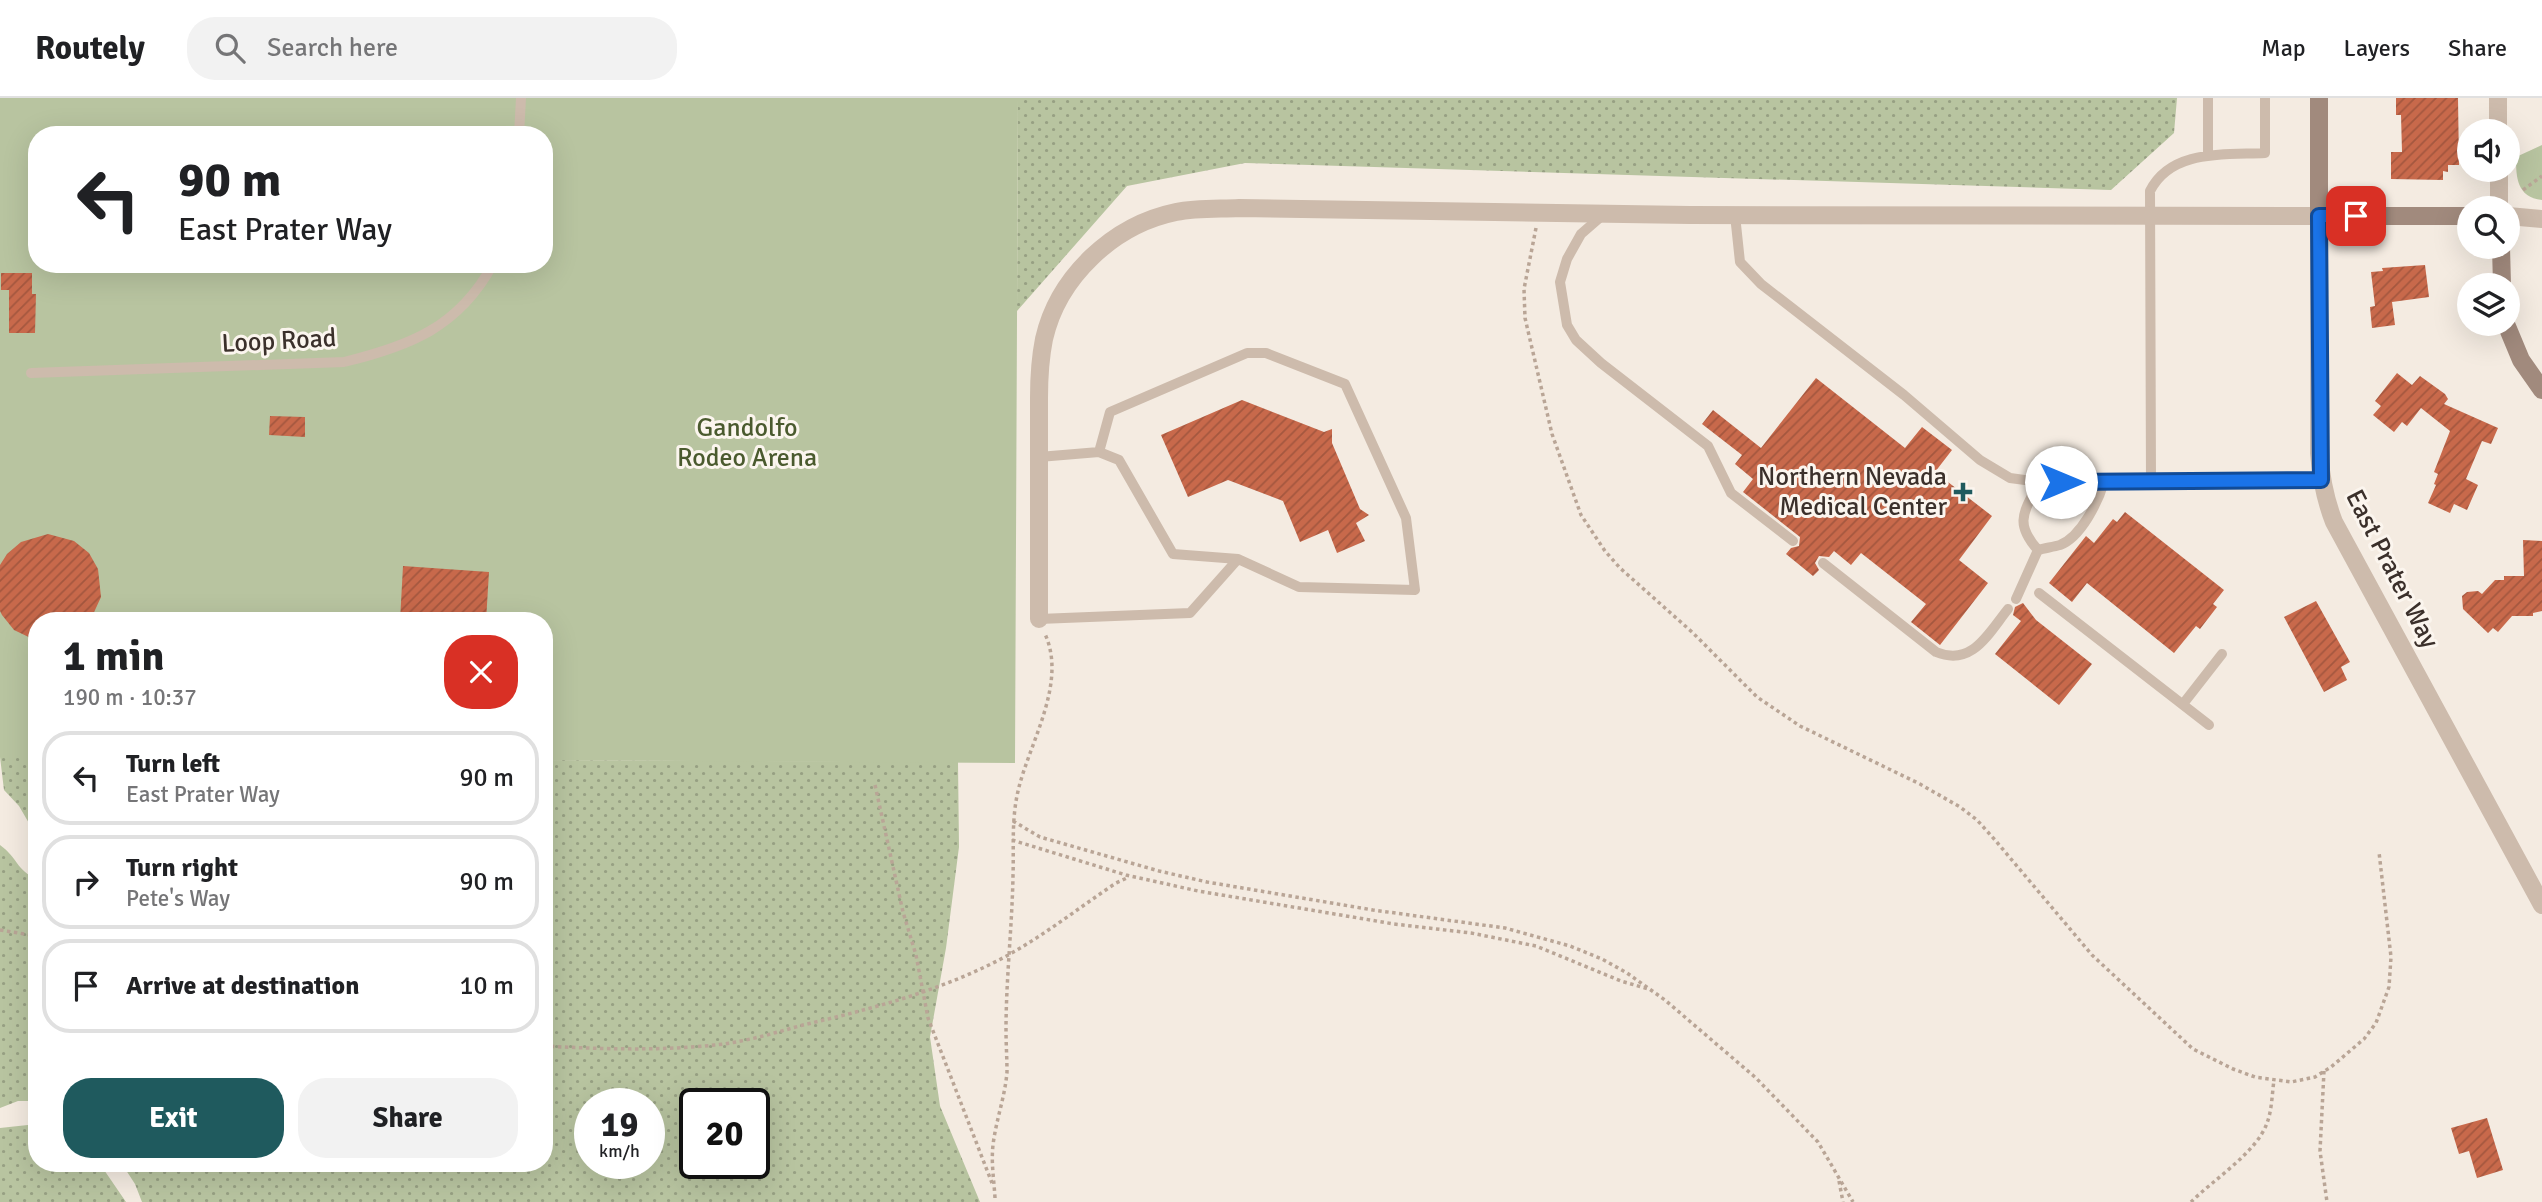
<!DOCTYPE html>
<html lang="en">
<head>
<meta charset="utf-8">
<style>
  body { margin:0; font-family:Signika,sans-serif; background:#f2f2f2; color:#202124; height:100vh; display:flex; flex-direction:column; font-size:26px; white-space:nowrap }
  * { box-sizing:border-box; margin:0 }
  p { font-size:23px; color:#757577 }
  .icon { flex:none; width:38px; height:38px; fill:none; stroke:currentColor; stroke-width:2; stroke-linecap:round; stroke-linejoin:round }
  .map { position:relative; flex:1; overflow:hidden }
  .sheet { position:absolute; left:28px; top:514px; width:525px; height:560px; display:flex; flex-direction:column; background:#fff; border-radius:28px; box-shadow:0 7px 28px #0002 }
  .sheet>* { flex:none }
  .top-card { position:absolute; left:28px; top:28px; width:525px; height:147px; border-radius:28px; box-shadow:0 7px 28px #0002; background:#fff; color:#202124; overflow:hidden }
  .tools { position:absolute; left:2457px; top:21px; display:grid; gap:14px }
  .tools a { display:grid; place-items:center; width:63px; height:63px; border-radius:50%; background:#fff; box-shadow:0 7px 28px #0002; font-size:35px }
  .speed { position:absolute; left:574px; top:990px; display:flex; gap:14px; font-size:35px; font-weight:700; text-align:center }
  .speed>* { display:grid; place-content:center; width:91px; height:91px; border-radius:50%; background:#fff; box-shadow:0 7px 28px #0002; line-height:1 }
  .speed small { font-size:18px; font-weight:400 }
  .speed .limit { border:4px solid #111; border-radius:10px; background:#fff; color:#111 }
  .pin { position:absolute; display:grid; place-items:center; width:60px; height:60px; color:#fff; margin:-30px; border-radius:14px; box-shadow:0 4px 10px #0006 }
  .me { position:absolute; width:77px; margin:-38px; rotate:90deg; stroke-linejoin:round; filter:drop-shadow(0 0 5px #0008) }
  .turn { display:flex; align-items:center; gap:24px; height:147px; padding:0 35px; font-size:32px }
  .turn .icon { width:91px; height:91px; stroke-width:2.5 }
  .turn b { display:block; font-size:49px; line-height:60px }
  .round { display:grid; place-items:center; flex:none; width:74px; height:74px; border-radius:28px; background:#f2f2f2 }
  .head { display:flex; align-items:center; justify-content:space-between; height:119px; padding:0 35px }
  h1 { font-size:42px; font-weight:700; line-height:52px }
  .action { display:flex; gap:14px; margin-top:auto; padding:14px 35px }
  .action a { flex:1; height:80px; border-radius:28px; background:#1f5a5e; color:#fff; font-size:28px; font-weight:700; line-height:80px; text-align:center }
  .action a+a { background:#f2f2f2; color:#202124 }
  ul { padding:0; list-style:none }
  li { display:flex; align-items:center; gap:21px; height:94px; margin:0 14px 10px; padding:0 21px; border:4px solid #e0e0e0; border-radius:28px }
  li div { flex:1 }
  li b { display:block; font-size:26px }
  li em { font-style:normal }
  header { display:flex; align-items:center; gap:42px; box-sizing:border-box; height:98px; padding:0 35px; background:#fff; border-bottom:2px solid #e0e0e0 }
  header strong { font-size:33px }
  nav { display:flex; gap:38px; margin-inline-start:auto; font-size:24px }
  .search { width:490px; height:63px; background:#f2f2f2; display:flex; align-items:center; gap:18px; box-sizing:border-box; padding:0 24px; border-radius:28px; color:#757577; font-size:26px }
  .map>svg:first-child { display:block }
  .grass { fill:url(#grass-dots); fill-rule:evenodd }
  .park { fill:#b8c4a0; fill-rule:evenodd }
  .building { fill:url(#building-hatch) }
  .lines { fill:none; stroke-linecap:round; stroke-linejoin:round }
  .path { stroke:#b9a596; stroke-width:3.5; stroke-dasharray:3.5 3.5; stroke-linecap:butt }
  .lane { stroke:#cdbbac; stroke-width:10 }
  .street { stroke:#cdbbac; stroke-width:18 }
  .secondary { stroke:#a18a7d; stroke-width:18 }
  .route-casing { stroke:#114b97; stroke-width:18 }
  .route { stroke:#1a73e8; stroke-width:12 }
  .poi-dot { fill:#1f5a5e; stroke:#fbf5ee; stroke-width:2.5 }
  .labels { text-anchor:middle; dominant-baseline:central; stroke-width:6; stroke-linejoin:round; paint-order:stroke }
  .street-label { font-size:26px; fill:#3b302b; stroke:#fbf5ee }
  .park-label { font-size:26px; fill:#4a5a2e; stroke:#fbf5ee }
  .poi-label { font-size:26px; fill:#3b302b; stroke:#fbf5ee; text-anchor:end }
</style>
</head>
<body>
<header>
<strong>Routely</strong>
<div class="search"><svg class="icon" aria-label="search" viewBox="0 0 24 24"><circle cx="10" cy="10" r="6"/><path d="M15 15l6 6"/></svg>Search here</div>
<nav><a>Map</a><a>Layers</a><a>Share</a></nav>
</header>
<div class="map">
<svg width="2542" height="1104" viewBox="0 0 2542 1104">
  <defs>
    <pattern id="grass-dots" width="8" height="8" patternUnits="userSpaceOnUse" patternTransform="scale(1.75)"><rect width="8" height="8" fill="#b8c4a0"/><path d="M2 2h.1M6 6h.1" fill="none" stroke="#97a083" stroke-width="1.8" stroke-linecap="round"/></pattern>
    <pattern id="building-hatch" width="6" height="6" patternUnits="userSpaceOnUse" patternTransform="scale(1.75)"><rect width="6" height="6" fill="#c8694b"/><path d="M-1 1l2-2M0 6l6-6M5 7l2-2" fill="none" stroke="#a4573f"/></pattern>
  </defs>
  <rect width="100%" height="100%" fill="#f4ebe1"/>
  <path class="grass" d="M1018 0H2177L2174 35 2111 92 1245 65 1127 88 1017 213Z
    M0 659H37V739L19 708 4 692Z
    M544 662 958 664 959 749 946 850 930 939 940 1008 980 1104H142L135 1086 122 1066H544ZM590 1006H649V1066H590ZM695 1006H754V1066H695Z
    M0 747C18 760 16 772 37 781V1003H18L0 1010Z
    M37 1026V1066H100L126 1104H0V1030Z"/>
  <path class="park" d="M0 0H1018L1015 665 544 662V523H37V659H0ZM37 37H544V166H37Z
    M2542 47V102C2517 99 2516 80 2516 59Z"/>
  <path class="building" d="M2396 0H2458L2459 67H2448V74L2443 73V82L2391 81V54H2402L2401 17H2396Z
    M2425 167 2429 199 2392 204 2395 227 2372 230 2370 209 2375 208 2371 174 2383 173 2382 170Z
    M1 175H32V196H36L35 235H9V192H1Z
    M2397 275 2412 287 2420 278 2445 296 2448 301 2444 306 2498 330 2491 346 2482 343 2466 381 2478 387 2467 412 2454 406 2450 415 2428 405 2436 387 2434 386 2438 376 2434 374 2450 333 2421 310 2407 328 2402 324 2394 334 2373 317 2381 308 2375 303Z
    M1816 280 1905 350 1922 329 1952 352 1935 374 1992 418 1959 462 1988 485 1940 547 1911 524 1926 506 1861 455 1851 467 1834 453 1829 459 1819 458 1815 465 1819 472 1813 478 1786 456 1791 450 1799 448 1800 439 1743 394 1753 381 1735 366 1742 357 1702 326 1713 312 1761 350Z
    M1242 302 1324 334 1332 331V345L1360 411 1369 417 1356 425 1365 443 1337 455 1328 432 1300 444 1283 403 1228 382 1188 399 1161 337Z
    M270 318 305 319V339L269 337Z
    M2125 414 2224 492 2213 506 2217 509 2200 531 2196 528 2174 555 2087 485 2072 504 2049 485 2086 438 2094 445 2113 421 2117 424Z
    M48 436 74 443 89 455 98 471 101 499 90 523H37V543L14 532 2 517 0 513V467L7 456 21 444Z
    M2523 442 2542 443V513L2533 515V518H2512L2498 534 2493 530 2488 535 2463 511 2462 498 2467 494 2478 493 2482 496 2495 482H2504V478H2524Z
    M403 468 489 474 486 523H400Z
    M2316 503 2350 564 2341 569 2347 582 2324 594 2284 519Z
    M2023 505 2036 522 2092 566 2059 607 1995 556 2021 523 2013 517 2015 509Z
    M2487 1020 2503 1072 2477 1080 2469 1053 2459 1056 2451 1030Z"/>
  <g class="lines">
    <path class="path" d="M2523 92 2542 78
      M1536 130 1524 191 1525 220 1552 336 1581 417 1605 453 1620 470 1692 534 1757 599 1800 628 1920 686 1960 709 1977 722 1995 742 2092 857 2193 951 2233 971 2255 979 2291 984 2315 979 2331 969 2364 941 2376 925 2389 889 2391 859 2379 754
      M875 687 903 814 916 857 928 920 992 1085
      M1013 723 1040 739 1159 773 1207 784 1373 812 1505 830 1570 848 1602 861 1627 875 1665 902 1756 980 1818 1044 1853 1104
      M1012 742 1126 777 1198 793 1394 826 1471 835 1536 848 1621 883 1648 891
      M0 832 37 838
      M544 948C600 951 659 953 715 947 745 944 774 935 803 927 867 912 932 895 991 866 1036 844 1074 813 1116 785L1129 779
      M2324 973 2320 1053 2327 1104
      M1839 1083 1843 1104
      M995 1100C994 1082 991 1065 993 1047 996 1022 1005 999 1007 974 1007 960 1006 946 1006 932 1006 881 1012 830 1013 778 1014 748 1011 720 1019 689 1031 642 1067 584 1045 536
      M2191 1104C2213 1082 2257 1054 2267 1025 2272 1012 2272 996 2274 982"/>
    <path class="lane" d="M2208 0V57
      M519 37 521 0
      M1604 116 1581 136 1567 161 1560 184 1567 227 1576 242 1601 265 1708 348 1731 395 1793 443
      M1735 117 1740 164 1761 186 1904 297 1980 362 2010 380 2039 384 2321 382
      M31 275 344 264C410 248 459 229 493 166
      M1099 354 1119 362 1173 456 1238 461
      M1039 359 1099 354 1110 314 1247 255H1266L1345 286 1406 420 1415 492 1299 489 1238 461 1190 515 1039 521
      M2151 384 2150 93C2171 51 2225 57 2265 55V0
      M2038 452C2013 424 2025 413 2039 384
      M1823 465 1936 554C1972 569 1988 536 2008 511
      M2039 495 2209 627
      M2016 501 2038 452C2045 450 2053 449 2060 447 2081 439 2098 404 2104 384
      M2183 606 2222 556"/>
    <path class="street" d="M2498 0V33
      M2499 72V110
      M2508 118 2542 121
      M1039 521V300C1039 280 1040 261 1044 241 1058 179 1113 127 1176 114 1196 110 1218 111 1239 110L1690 117 2319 118V355C2321 380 2325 401 2334 424L2542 807"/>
    <path class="secondary" d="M2319 0V118H2469
      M2501 149 2502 187
      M2506 226 2521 262 2542 292"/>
  </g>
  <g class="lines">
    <defs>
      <path id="route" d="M2061 384 2321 382 2319 118H2356"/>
    </defs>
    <use href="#route" class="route-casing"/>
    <use href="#route" class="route"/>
  </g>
  <path class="poi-dot" d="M1959.5 383.5h7v7h7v7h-7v7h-7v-7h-7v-7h7z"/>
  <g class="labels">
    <g class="street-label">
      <text transform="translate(279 243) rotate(-3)">Loop Road</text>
      <text transform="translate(2392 471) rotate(63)">East Prater Way</text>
    </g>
    <g class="park-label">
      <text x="747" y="330">Gandolfo<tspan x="747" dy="30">Rodeo Arena</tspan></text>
    </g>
    <g class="poi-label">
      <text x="1947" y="379">Northern Nevada<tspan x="1947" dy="30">Medical Center</tspan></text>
    </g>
  </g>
</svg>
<div class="tools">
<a><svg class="icon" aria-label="sound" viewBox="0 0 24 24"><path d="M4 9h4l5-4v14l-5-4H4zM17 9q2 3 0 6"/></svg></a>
<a><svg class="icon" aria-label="search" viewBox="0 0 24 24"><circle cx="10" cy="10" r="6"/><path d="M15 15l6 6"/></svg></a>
<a><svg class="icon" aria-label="layers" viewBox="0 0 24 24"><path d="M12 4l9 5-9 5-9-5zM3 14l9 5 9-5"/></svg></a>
</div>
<div class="speed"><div>19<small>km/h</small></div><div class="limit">20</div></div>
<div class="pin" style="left:2356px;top:118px;background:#d93025"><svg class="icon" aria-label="arrive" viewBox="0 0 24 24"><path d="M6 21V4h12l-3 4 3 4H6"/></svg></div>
<svg class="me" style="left:2061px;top:384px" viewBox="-20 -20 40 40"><circle r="19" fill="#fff"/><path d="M0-13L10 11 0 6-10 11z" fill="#1a73e8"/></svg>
<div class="top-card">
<div class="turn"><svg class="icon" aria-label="left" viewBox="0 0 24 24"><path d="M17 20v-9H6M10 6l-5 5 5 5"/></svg><div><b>90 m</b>East Prater Way</div></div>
</div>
<section class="sheet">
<div class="head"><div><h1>1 min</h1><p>190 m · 10:37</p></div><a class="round" style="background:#d93025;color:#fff"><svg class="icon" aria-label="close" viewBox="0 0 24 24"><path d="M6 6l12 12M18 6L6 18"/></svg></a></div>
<ul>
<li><svg class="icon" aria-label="left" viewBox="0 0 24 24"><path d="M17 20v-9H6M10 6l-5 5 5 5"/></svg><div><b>Turn left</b><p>East Prater Way</p></div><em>90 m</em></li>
<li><svg class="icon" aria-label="right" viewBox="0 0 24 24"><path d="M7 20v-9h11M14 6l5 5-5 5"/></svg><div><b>Turn right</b><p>Pete's Way</p></div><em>90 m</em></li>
<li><svg class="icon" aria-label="arrive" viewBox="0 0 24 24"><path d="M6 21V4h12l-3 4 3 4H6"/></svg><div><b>Arrive at destination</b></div><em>10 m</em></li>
</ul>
<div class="action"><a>Exit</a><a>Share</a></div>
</section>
</div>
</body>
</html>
